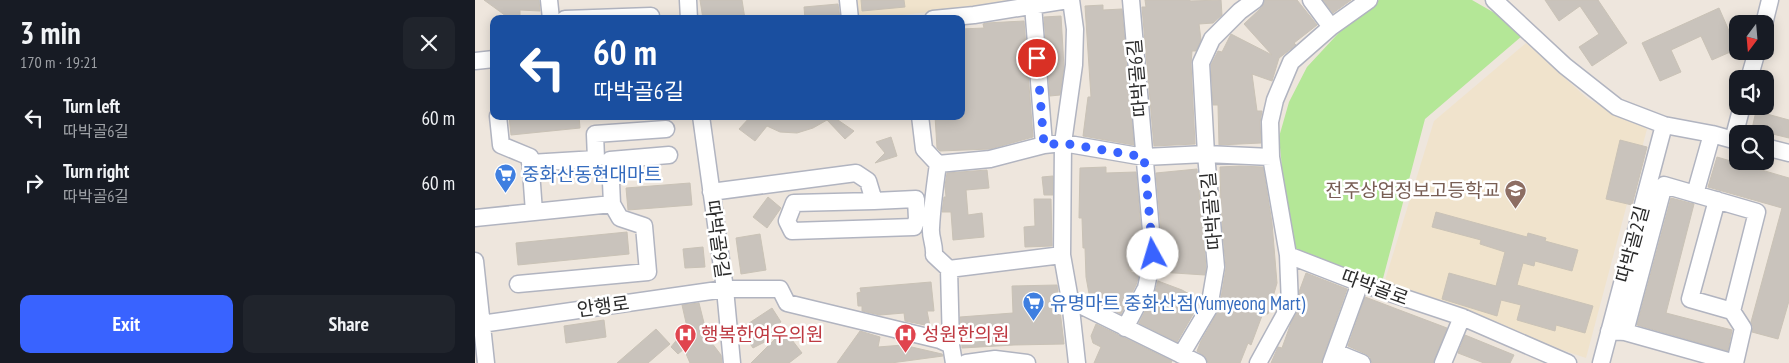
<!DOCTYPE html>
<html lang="en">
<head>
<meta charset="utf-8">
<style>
  body { margin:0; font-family:"PT Sans Narrow","Noto Sans KR",sans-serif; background:#20242c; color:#f1f3f6; height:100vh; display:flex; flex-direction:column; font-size:19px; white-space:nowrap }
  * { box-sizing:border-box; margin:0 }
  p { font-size:16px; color:#9ea1a6 }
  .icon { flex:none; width:28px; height:28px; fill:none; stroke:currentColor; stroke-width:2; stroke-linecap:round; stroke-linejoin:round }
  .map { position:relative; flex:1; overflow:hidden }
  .drawer { display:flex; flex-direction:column; background:#171b24; width:475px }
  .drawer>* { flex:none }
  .hud { position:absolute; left:15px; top:15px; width:475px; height:105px; border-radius:10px; box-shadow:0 2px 12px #0003; background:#1a4fa0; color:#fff; overflow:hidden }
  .needle { width:32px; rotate:196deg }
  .fabs { position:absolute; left:1254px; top:15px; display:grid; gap:10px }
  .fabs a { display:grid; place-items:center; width:45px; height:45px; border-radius:10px; background:#171b24; box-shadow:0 2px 12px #0003; font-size:25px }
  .pin { position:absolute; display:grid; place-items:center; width:42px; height:42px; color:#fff; margin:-21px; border:2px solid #fff; border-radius:50%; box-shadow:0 1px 5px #0007 }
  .me { position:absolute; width:55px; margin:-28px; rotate:354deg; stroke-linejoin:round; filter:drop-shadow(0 0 4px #0008) }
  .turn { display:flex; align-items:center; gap:18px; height:105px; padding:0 20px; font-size:22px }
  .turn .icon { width:65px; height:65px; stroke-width:2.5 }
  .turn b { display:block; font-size:35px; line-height:42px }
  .round { display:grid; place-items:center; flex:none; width:52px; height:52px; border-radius:10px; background:#20242c }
  .summary { display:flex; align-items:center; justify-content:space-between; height:85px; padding:0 20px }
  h1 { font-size:30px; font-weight:600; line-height:38px }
  .button { display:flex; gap:10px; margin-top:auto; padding:10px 20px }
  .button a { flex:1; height:58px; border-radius:10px; background:#3963ff; color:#fff; font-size:20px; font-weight:600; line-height:58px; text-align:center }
  .button a+a { background:#20242c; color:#f1f3f6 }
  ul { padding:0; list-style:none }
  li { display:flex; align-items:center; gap:15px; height:65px; padding:0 20px }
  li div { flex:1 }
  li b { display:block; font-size:19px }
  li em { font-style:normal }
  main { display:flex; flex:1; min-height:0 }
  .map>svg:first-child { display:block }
  .education { fill:#f0e3cc }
  .green { fill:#b4e797 }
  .building { fill:#c9c3bc; stroke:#c9c2b6 }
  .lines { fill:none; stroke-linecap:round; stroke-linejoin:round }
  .minor-casing { stroke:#b1b4c0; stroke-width:19 }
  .minor { stroke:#fff; stroke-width:16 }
  .route { stroke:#3963ff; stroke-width:9; stroke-dasharray:0 16.2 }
  .labels { text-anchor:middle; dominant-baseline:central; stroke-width:5; stroke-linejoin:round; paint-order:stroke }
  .street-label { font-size:19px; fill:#2b2b2b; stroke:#fff }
  .shop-label { font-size:19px; fill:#366cbe; stroke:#fff; text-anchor:start }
  .education-label { font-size:19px; fill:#785e54; stroke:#fff; text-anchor:end }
  .health-label { font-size:19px; fill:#be3a42; stroke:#fff; text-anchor:start }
</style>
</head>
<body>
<main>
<section class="drawer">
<div class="summary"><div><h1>3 min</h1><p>170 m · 19:21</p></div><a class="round"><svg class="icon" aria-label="close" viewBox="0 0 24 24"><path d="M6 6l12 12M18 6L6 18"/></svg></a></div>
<ul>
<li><svg class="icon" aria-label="left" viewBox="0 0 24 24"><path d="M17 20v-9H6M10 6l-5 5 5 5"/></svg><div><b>Turn left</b><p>따박골6길</p></div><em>60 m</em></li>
<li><svg class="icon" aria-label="right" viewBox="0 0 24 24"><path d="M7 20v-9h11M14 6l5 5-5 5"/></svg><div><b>Turn right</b><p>따박골6길</p></div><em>60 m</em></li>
</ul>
<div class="button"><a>Exit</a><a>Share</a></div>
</section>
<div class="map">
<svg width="1314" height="363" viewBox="0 0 1314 363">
  <rect width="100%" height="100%" fill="#eee6dd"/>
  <path class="education" d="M379 0H557L393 19H381Z
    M1051 43 1113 99 1172 129 1111 358 907 290 959 121Z"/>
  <path class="green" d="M904 0H997L1030 19 1047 36 950 119 906 286 815 250 804 137 814 102 832 67 872 24Z"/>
  <path class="building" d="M9 0H64L65 11 45 10V19H31V16Z
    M225 0H267L270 19H228Z
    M386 0H429L430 7 387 11Z
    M670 0H715V1L746 0 747 15 738 23 724 24 726 40 721 51H717L716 64 720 144 679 146 667 7H671Z
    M790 0H822L842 25 819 43 821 45 804 58 797 81 777 74 782 111H787L785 122 786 143 744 145 743 105H738L736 65 743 51 747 52 756 34 797 55 769 24 786 8Z
    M848 0H876L858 13Z
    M1070 0H1123L1152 43 1117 66 1104 47 1124 34 1105 6 1084 21Z
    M363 4 365 19H330L329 7Z
    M628 5V10L647 9 659 145 608 136 613 97H616L610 6Z
    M1244 8 1262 49 1237 60 1226 36 1196 50 1206 72 1185 81 1167 43Z
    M586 16 589 67 585 95 575 96 569 17Z
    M549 21 558 137 515 149 465 151 462 148 460 116H486V29L509 28 508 24 511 23Z
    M1281 111 1314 120V138L1277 129Z
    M34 116H104L105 128 36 135Z
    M276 116H357L379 131 370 139 352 120 338 128 322 133 305 132 292 126 280 141 264 129Z
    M416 137 422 156 400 163 410 153 401 142Z
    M1145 140 1172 147 1157 205 1131 199Z
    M1242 157 1314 178V301L1303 339 1277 332 1278 327 1276 322 1307 208 1233 187Z
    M764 166 788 167 797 223 802 283 793 314 788 313 776 345 773 343 765 363H733L731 357 722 351 726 341 744 310 751 268 746 210 745 167Z
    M631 167V173L661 172 668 253 664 271 652 270 664 275 661 285 646 314 615 299 611 277 610 248H608L607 218H604L605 168Z
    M722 169 731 267 730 275 684 272 688 253 681 173Z
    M512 170 514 188 491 190 493 215 507 213 509 237 478 240 476 212H467L469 197H471L470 186 472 173Z
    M578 176V195H569L567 177Z
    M215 183 217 205 153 210 151 188Z
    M293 197 306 208 292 228 278 217Z
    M1196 198 1219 204 1191 313 1257 330 1253 351 1162 325Z
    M559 199H576L577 246 550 247 549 227 560 226Z
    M961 212 1052 237 1053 233 1071 238 1070 241 1103 250 1097 271 1060 261 1059 266 1048 263 1042 285 1118 306 1110 333 1081 325 1080 331 1042 320 1046 305 1026 300 1022 316 967 299 974 273 1021 286 1030 252 1005 244 1006 240 957 227Z
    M152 232 154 254 43 265 41 243Z
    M285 234 291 270 266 274 261 238Z
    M228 247 230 267 210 268 208 249Z
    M831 273 872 289 846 363H796L803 347 807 348 816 323 824 309V292Z
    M683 281 707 290 725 300 724 304 702 342 664 323 680 292Z
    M456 282 459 311H452L455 326 430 321 429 313 405 315 387 311V306H383L382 293 386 292 385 288Z
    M582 285 589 344 539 345 487 348 485 317 538 313 537 286Z
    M890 297 972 328 958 363H897L895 357 891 354 873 346Z
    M224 303 230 327 227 330 246 355 247 363H215L209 349 203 354 196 347 212 327 207 305Z
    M297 308 306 322 304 323 327 353 314 363H276L305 334 278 348 265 329Z
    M129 320 131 337 91 343 89 326Z
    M621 324 697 361 696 363H619L626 347 618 343 616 336Z
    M181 329 195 344 173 363H142Z
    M385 331 405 337 403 347 428 345 467 354 468 356 416 363H362Z
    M990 335 1039 355 1035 363H1009L983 353Z"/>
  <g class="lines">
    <defs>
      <path id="minor" d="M74 0 76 19
        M213 0 214 19
        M373 0 375 19
        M596 0 600 29 599 65 588 143 587 255 595 300 602 363
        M836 0 856 27
        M1019 0 1090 66 1142 107 1189 125 1237 134 1262 141
        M558 5 569 145
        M90 19 176 16
        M458 19 499 15 593 0
        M1289 24 1295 0
        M0 61 19 59
        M1274 79 1282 51
        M23 116 26 145 55 157 59 212
        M226 116 250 289 257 363
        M445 116 449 149 463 164C460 185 457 206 456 228 455 237 460 245 459 255L474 269
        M1258 140 1267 106
        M1290 147 1314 153
        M55 163 121 159 120 134 191 129
        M463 164 515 159 569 145 588 143 669 157 731 154 796 157
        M236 192 381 173 393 181 399 201 319 203 312 221 317 231 439 227 442 219 441 199 399 201
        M1220 194 1237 134
        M1242 200 1215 299 1257 311
        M137 204 135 160 194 155
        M0 218 137 204 145 218 169 226 173 272 43 284
        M813 255 885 283 987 317 1093 363
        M0 261 11 363
        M595 300 723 363
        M6 324 250 289H305L312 303 465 340 476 345 479 363
        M650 328 671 288 678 254 656 0
        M1134 331 1150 332 1260 363 1268 328 1257 311 1282 212 1189 185 1150 332
        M476 345 474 269 587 255
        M860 352 887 363
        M706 355 734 308 741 267 731 154 726 63 737 39 765 11 780 0
        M491 363 520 359 552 363
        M783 363 815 305 813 255 796 157 795 122 800 100 816 62 856 27 894 0
        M856 363 885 283
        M968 363 987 317
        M1126 363 1189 125"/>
    </defs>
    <use href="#minor" class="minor-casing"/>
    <use href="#minor" class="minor"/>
  </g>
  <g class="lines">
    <path class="route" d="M562 58 569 145 588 143 669 157 678 254"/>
  </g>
  <defs>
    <symbol id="supermarket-pin" viewBox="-11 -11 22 30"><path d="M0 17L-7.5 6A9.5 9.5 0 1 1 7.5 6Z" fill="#3f7fe0" stroke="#fff"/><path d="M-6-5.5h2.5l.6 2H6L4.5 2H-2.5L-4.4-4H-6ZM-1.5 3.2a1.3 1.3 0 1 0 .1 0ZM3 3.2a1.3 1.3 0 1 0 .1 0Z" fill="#fff"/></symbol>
    <symbol id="school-pin" viewBox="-11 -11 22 30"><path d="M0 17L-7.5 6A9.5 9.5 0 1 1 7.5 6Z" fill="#8d6e63" stroke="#fff"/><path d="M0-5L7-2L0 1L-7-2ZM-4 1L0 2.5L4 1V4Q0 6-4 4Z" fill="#fff"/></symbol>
    <symbol id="hospital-pin" viewBox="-11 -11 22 30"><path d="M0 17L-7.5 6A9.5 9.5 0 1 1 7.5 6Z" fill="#e0444e" stroke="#fff"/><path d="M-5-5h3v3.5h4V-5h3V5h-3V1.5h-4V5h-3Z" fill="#fff"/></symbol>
  </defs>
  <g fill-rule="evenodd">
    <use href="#supermarket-pin" x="18" y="162" width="25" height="34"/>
    <use href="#school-pin" x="1028" y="178" width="25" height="34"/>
    <use href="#supermarket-pin" x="546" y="290" width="25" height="34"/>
    <use href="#hospital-pin" x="198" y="322" width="25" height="34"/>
    <use href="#hospital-pin" x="418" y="322" width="25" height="34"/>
  </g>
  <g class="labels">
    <g class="street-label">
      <text transform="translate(662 78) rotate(-95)">따박골6길</text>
      <text transform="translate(736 211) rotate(-95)">따박골5길</text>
      <text transform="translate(243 239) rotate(82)">따박골9길</text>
      <text transform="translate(1157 244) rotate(-75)">따박골2길</text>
      <text transform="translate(900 287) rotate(20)">따박골로</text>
      <text transform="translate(128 306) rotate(-8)">안행로</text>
    </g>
    <g class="shop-label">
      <text x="47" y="174">중화산동현대마트</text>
      <text x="575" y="303">유명마트 중화산점(Yumyeong Mart)</text>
    </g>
    <g class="education-label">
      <text x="1025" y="190">전주상업정보고등학교</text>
    </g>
    <g class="health-label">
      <text x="226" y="334">행복한여우의원</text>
      <text x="447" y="334">성원한의원</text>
    </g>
  </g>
</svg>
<div class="fabs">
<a><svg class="needle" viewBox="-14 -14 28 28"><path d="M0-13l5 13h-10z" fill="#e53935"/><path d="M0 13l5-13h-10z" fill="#9ea1a6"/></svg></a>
<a><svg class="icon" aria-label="sound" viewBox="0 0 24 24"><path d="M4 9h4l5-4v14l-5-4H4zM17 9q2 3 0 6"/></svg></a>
<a><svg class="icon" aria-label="search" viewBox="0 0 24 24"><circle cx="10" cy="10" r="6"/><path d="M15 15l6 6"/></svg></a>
</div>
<div class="pin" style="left:562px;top:58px;background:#d93025"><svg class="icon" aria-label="arrive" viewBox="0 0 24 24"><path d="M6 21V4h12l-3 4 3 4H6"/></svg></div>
<svg class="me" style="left:678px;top:254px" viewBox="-20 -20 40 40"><circle r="19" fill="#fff"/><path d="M0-13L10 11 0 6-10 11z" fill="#3963ff"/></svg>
<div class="hud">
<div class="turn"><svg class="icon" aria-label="left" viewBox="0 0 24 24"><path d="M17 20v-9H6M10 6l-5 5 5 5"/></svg><div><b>60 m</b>따박골6길</div></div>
</div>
</div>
</main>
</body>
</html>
